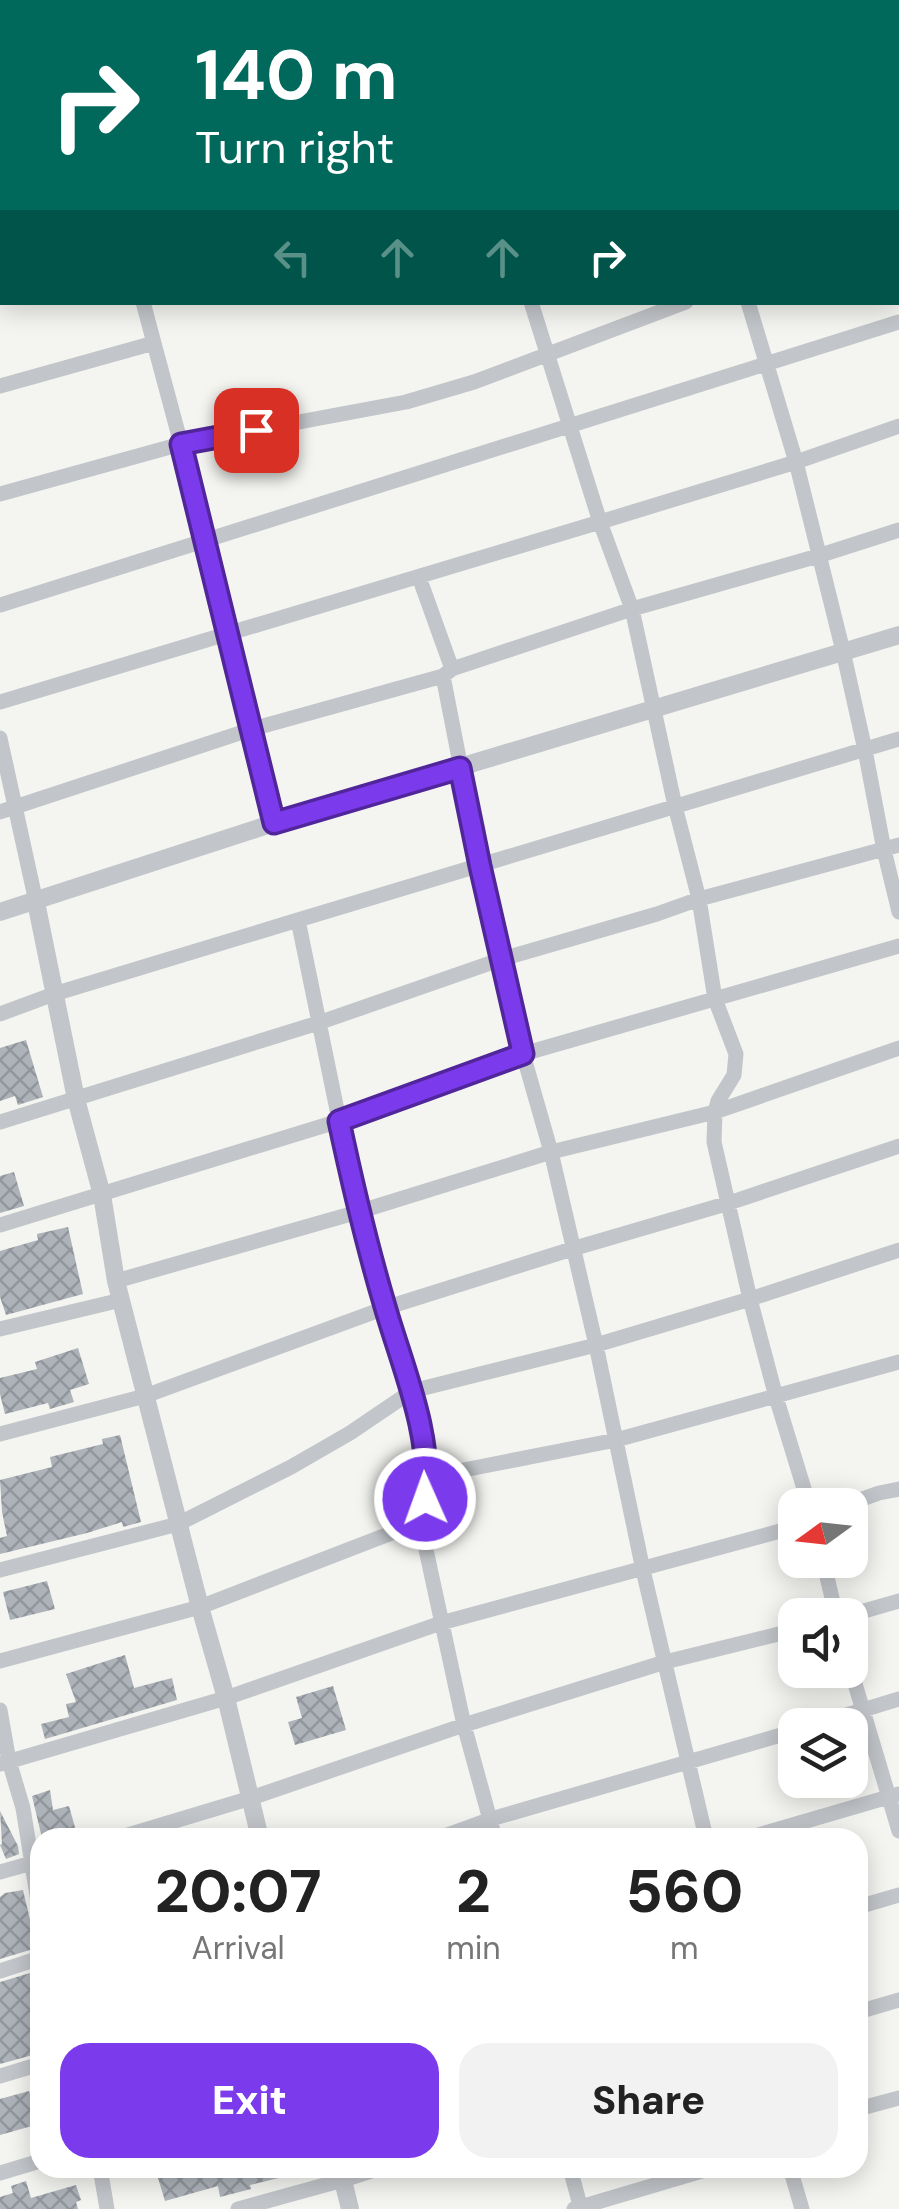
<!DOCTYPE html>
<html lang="en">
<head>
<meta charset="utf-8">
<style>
  body { margin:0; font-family:"DM Sans",sans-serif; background:#f2f2f2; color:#222; height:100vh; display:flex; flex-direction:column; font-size:38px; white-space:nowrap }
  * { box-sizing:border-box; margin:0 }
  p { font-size:32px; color:#767676 }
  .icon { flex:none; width:55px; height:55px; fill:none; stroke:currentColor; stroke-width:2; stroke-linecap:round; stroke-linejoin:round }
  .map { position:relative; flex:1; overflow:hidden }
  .panel { position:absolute; left:30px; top:1828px; width:838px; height:350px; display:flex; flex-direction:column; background:#fff; border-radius:30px; box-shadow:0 5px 25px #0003 }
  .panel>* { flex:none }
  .hud { position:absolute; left:0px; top:0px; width:900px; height:305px; box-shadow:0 5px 25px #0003; background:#00695c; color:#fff; overflow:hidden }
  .needle { width:65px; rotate:255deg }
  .controls { position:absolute; left:778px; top:1488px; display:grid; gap:20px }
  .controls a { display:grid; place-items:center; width:90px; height:90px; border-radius:20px; background:#fff; box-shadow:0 5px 25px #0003; font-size:50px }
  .pin { position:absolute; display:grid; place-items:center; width:85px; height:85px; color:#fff; margin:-42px; border-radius:20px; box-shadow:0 5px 15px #0006 }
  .me { position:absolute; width:110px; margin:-55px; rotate:358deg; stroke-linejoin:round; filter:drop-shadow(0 0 8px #0008) }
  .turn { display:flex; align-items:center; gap:35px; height:210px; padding:0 30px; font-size:45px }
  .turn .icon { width:130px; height:130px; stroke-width:2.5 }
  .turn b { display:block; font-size:70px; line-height:85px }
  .lanes { display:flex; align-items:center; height:95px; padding:0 30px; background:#0003; justify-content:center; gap:50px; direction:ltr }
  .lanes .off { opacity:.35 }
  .eta { display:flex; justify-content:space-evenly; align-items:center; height:170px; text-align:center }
  .eta b { font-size:60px; font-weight:800; line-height:70px }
  .primary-button { display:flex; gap:20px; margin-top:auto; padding:20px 30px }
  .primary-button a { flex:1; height:115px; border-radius:30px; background:#7c3aed; color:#fff; font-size:40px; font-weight:800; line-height:115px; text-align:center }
  .primary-button a+a { background:#f2f2f2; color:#222 }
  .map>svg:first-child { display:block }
  .building { fill:url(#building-cross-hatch) }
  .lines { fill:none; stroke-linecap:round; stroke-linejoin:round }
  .minor { stroke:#c2c5c9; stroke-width:15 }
  .tertiary { stroke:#c2c5c9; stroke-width:18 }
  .route-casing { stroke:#51269a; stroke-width:25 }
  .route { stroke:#7c3aed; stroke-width:18 }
</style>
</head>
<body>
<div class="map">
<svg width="899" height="2209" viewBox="0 0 899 2209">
  <defs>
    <pattern id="building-cross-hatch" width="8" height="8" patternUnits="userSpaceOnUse" patternTransform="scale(2.5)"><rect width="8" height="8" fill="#adb3b9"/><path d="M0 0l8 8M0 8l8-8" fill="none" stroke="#90969c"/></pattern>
  </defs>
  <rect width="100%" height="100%" fill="#f4f5f1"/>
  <path class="building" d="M26 1040 43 1097 18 1105 15 1096 0 1101V1048Z
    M14 1172 24 1206 0 1213V1176Z
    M68 1227 83 1294 6 1315 0 1297V1251L38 1240 37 1234Z
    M78 1348 89 1384 70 1390 74 1402 50 1409 48 1403 5 1414 0 1394V1378L37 1369 35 1362Z
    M120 1435 141 1522 123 1527 122 1522 87 1533 0 1554V1538L7 1536 2 1512 0 1480 52 1467 50 1457 103 1444 102 1439Z
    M47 1581 55 1609 10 1620 3 1592Z
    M125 1655 134 1688 172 1678 177 1700 45 1739 41 1724 69 1717 66 1704 76 1702 66 1674Z
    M333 1686 346 1730 295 1745 288 1722 302 1718 296 1697Z
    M50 1790 53 1810 69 1806 78 1838H42L32 1796Z
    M0 1811 18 1846 19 1854 6 1859 0 1845 2 1844Z
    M23 1890 31 1924 33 1923 40 1947 0 1959V1897L5 1893Z
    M40 1970V2053L0 2064V1982Z
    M29 2091 39 2124 0 2135V2099Z
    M155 2168H298L299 2173 250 2185 251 2189 220 2197 218 2186 165 2201Z
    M26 2181 31 2198 76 2185 81 2200 76 2202 78 2209H0V2197L13 2193 11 2186Z"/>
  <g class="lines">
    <path class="minor" d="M0 193 2 192
      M898 226 899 225
      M0 297H2
      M143 302 181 444 274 823
      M531 302 600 522 632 609 675 806 699 899 715 999 736 1054 734 1075 718 1101 715 1112 714 1142 750 1299 776 1397 809 1505
      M748 302 796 462 843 651 865 750 884 850 899 912
      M0 386 154 343
      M0 494 181 444 406 402 474 382 686 302
      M419 577 452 669
      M0 605 899 322
      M443 676 480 866 523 1054 551 1152 596 1345 643 1570 706 1838
      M0 702 600 522 796 462 899 426
      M0 738 36 902
      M0 812 252 729 443 676 452 669 632 609 818 556 899 530
      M298 920 358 1212 412 1391 428 1477 420 1522 464 1725 495 1838
      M0 1014 54 994 298 920 899 739
      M0 1122 318 1023 502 959 657 914 699 899 899 845
      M0 1225 339 1121 523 1054 899 946
      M116 1281 358 1212 551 1152 715 1112 899 1048
      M0 1329 121 1300
      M0 1434 145 1396 385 1308 572 1249 729 1203 899 1146
      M428 1477 616 1440 899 1362
      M846 1505 879 1493 899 1489
      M823 1560 836 1615
      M0 1570 178 1524 291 1467 350 1433 412 1391 596 1345 750 1299 899 1250
      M850 1615 899 1601
      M0 1661 200 1607 420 1522
      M850 1667 899 1831
      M0 1710 9 1761 23 1808 40 1914
      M814 1725 899 1699
      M0 1764 226 1698 441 1623 795 1527
      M118 1838 251 1798 464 1725 665 1662 795 1630
      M439 1838 491 1819 795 1731
      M748 1838 899 1794
      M0 1872 39 1861
      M858 1907 899 1895
      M0 1971 40 1958
      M858 2012 899 2000
      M0 2076 40 2064
      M858 2109 899 2098
      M100 2168 107 2209
      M570 2168 581 2209
      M790 2168 802 2209
      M0 2173 40 2161
      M238 2209 343 2180 381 2168
      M574 2209 712 2168"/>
    <path class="tertiary" d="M36 902 76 1099 102 1195 116 1281 200 1607 226 1698 260 1838
      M0 912 274 823 899 635
      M340 2168 350 2209"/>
  </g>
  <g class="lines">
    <defs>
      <path id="route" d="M256 430 181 444 274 823 460 768 480 866 523 1054 339 1121C352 1182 366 1242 384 1303 401 1364 433 1434 425 1499"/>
    </defs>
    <use href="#route" class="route-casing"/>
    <use href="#route" class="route"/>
  </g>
</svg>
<div class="controls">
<a><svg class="needle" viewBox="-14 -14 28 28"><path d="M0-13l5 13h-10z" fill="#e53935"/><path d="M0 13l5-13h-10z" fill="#767676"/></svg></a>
<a><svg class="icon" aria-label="sound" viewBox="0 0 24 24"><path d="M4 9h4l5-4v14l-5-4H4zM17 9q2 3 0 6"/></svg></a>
<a><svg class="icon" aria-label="layers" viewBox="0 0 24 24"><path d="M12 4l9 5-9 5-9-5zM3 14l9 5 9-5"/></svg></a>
</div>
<div class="pin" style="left:256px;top:430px;background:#d93025"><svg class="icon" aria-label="arrive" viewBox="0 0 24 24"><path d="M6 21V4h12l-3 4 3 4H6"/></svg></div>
<svg class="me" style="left:425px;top:1499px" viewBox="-20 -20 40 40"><circle r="17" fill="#7c3aed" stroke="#fff" stroke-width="3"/><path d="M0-11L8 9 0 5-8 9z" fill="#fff"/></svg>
<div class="hud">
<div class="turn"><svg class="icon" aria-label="right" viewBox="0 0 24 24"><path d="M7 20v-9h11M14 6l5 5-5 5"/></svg><div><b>140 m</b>Turn right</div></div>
<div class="lanes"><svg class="icon off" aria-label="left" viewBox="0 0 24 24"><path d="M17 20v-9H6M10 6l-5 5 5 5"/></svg><svg class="icon off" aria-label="ahead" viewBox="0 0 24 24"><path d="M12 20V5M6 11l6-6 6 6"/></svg><svg class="icon off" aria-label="ahead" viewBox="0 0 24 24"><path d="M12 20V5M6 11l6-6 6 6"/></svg><svg class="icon" aria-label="right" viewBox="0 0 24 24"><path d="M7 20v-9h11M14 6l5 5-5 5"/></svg></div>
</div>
<section class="panel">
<div class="eta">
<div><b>20:07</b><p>Arrival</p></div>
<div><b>2</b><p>min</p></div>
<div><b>560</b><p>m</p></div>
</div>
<div class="primary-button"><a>Exit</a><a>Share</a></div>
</section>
</div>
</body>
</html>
